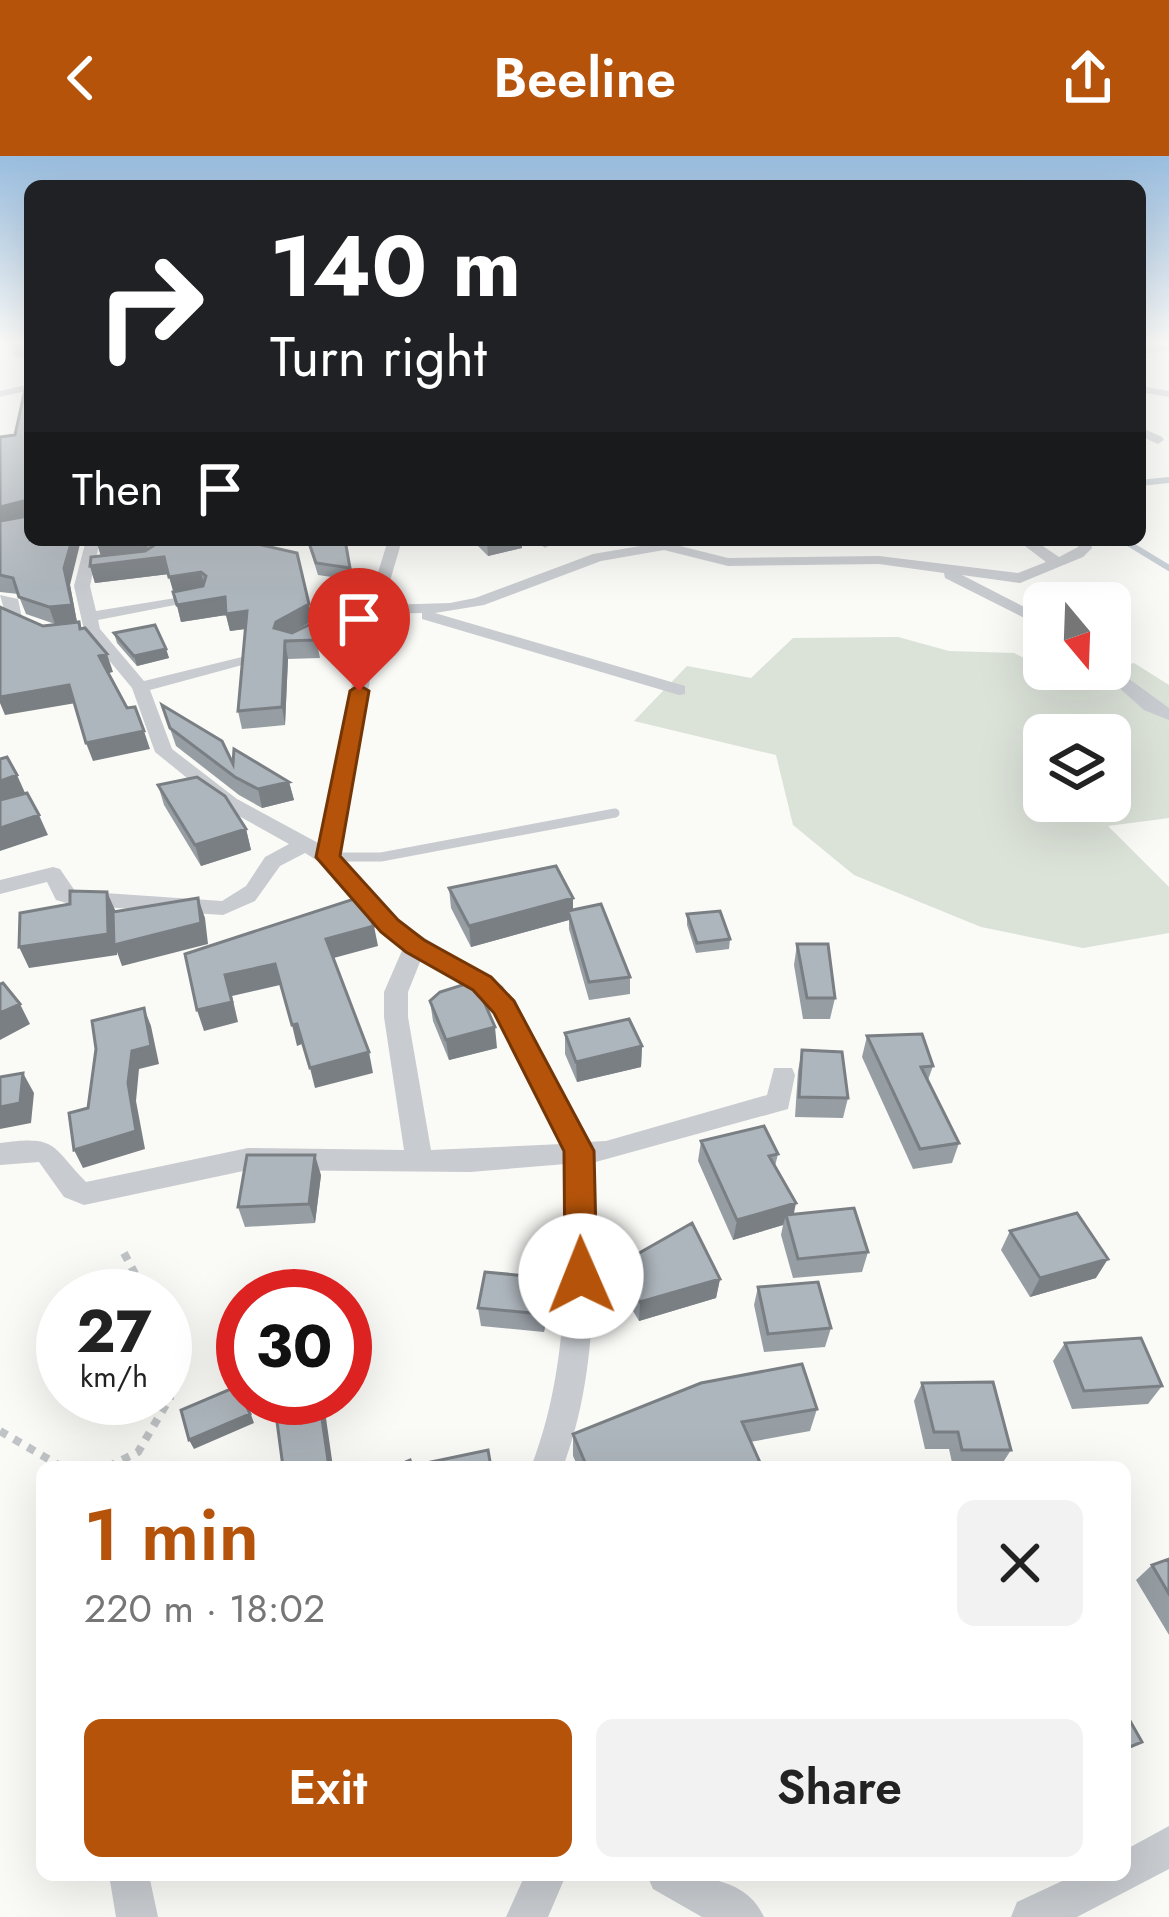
<!DOCTYPE html>
<html lang="en">
<head>
<meta charset="utf-8">
<style>
  body { margin:0; font-family:Jost,sans-serif; background:#f2f2f2; color:#222; height:100vh; display:flex; flex-direction:column; font-size:45px; white-space:nowrap }
  * { box-sizing:border-box; margin:0 }
  p { font-size:39px; color:#767676 }
  .icon { flex:none; width:66px; height:66px; fill:none; stroke:currentColor; stroke-width:2; stroke-linecap:round; stroke-linejoin:round }
  .map { position:relative; flex:1; overflow:hidden }
  .sheet { position:absolute; left:36px; top:1305px; width:1095px; height:420px; display:flex; flex-direction:column; background:#fff; border-radius:18px; box-shadow:0 12px 48px #0002 }
  .sheet>* { flex:none }
  .banner { position:absolute; left:24px; top:24px; width:1122px; height:366px; border-radius:18px; box-shadow:0 12px 48px #0002; background:#202124; color:#fff; overflow:hidden }
  .needle { width:78px; rotate:161deg }
  .fabs { position:absolute; left:1023px; top:426px; display:grid; gap:24px }
  .fabs a { display:grid; place-items:center; width:108px; height:108px; border-radius:18px; background:#fff; box-shadow:0 12px 48px #0002; font-size:60px }
  .speed { position:absolute; left:36px; top:1113px; display:flex; gap:24px; font-size:60px; font-weight:700; text-align:center }
  .speed>* { display:grid; place-content:center; width:156px; height:156px; border-radius:50%; background:#fff; box-shadow:0 12px 48px #0002; line-height:1 }
  .speed small { font-size:30px; font-weight:400 }
  .speed .limit { border:18px solid #d22; background:#fff; color:#111 }
  .pin { position:absolute; display:grid; place-items:center; width:102px; height:102px; color:#fff; margin:-123px -51px; border-radius:50% 50% 50% 0; rotate:-45deg; box-shadow:0 0 12px #0007 }
  .pin .icon { rotate:45deg }
  .me { position:absolute; width:132px; margin:-66px; rotate:359deg; stroke-linejoin:round; filter:drop-shadow(0 0 9px #0008) }
  .turn { display:flex; align-items:center; gap:42px; height:252px; padding:0 48px; font-size:54px }
  .turn .icon { width:156px; height:156px; stroke-width:2.5 }
  .turn b { display:block; font-size:84px; line-height:102px }
  .then { display:flex; align-items:center; height:114px; padding:0 48px; background:#0003; gap:24px; font-size:45px }
  .round { display:grid; place-items:center; flex:none; width:126px; height:126px; border-radius:18px; background:#f2f2f2 }
  .headline { display:flex; align-items:center; justify-content:space-between; height:204px; padding:0 48px }
  h1 { font-size:72px; font-weight:600; line-height:90px; color:#b45309 }
  .primary-button { display:flex; gap:24px; margin-top:auto; padding:24px 48px }
  .primary-button a { flex:1; height:138px; border-radius:18px; background:#b45309; color:#fff; font-size:48px; font-weight:600; line-height:138px; text-align:center }
  .primary-button a+a { background:#f2f2f2; color:#222 }
  header { display:flex; justify-content:space-between; align-items:center; height:156px; padding:0 48px; background:#b45309; color:#fff; font-size:54px; font-weight:600 }
  .map>svg:first-child { display:block }
  .green { fill:#dbe2d8; fill-rule:evenodd }
  .lines { fill:none; stroke-linecap:round; stroke-linejoin:round }
  .stream-far1 { stroke:#c2cbd1; stroke-width:4.5 }
  .stream { stroke:#c2cbd1; stroke-width:6 }
  .path { stroke:#c1c4c6; stroke-width:8; stroke-dasharray:8 8; stroke-linecap:butt }
  .service { stroke:#c8cbcf; stroke-width:9 }
  .minor { fill:#c8cbcf; fill-rule:evenodd }
  .wall { fill:#969da3 }
  .shaded-wall { fill:#7a7f84 }
  .building { fill:#aeb6bd; stroke:#7a7f84; stroke-width:3 }
  .route { fill:#b45309; stroke:#753606; stroke-width:3 }
</style>
</head>
<body>
<header><svg class="icon" aria-label="back" viewBox="0 0 24 24"><path d="M15 5l-7 7 7 7"/></svg>Beeline<svg class="icon" aria-label="share" viewBox="0 0 24 24"><path d="M12 15V3M7 8l5-5 5 5M5 13v7h14v-7"/></svg></header>
<div class="map">
<svg width="1169" height="1761" viewBox="0 0 1169 1761">
  <rect width="100%" height="100%" fill="#fafaf7"/>
  <path class="green" d="M898 481 949 495 1014 497 1068 525 1134 507 1169 529V662L1108 670 1169 731V777L1083 792 981 771 854 719 793 669 776 599 634 565 687 510 751 522 793 482ZM1044 579H1110V645H1044Z"/>
  <g class="lines">
    <path class="stream-far1" d="M1157 325 1169 324"/>
    <path class="stream" d="M1140 327 1169 324
      M1123 384 1169 412"/>
    <path class="path" d="M124 1097 147 1140
      M0 1275 62 1311
      M108 1311 138 1296 170 1242 165 1218"/>
    <path class="service" d="M328 701H381L615 657"/>
    <path class="minor" d="M12 187H22L30 203 14 200Z
      M1169 189V195L1140 198V192Z
      M30 228V234L0 241V235Z
      M1140 230 1169 235V241L1140 236Z
      M1140 271 1162 281 1164 284 1158 288 1140 280Z
      M86 384H100L90 430 96 455 206 437V443L98 464 100 473 144 525 246 500V508L150 534 172 593 237 643 320 688 366 458 356 459 296 490 282 487 347 451 368 449 388 384H402L383 449 450 447 475 442 593 398 664 386 728 402 879 400 1018 417 1046 406 1017 384H1034L1059 401 1078 391 1076 384H1090L1092 392 1083 401 1020 427 962 419 1044 461V472L945 422 944 417 879 408 728 410 664 394 601 405 484 449 435 457 685 530V538L679 539 422 463V457L382 458 338 700 397 765 503 830 587 986 606 985 767 939 774 912H792L795 919 788 953 592 1007C595 1107 599 1216 563 1311H531C568 1217 567 1109 566 1008L470 1016 248 1014 84 1049 64 1041 39 1006 0 1009V987C58 979 51 990 86 1026L248 992 404 994 384 861V836L404 790C365 765 345 719 305 697L280 710 255 745 223 759 73 749 56 744 47 726 0 738V724L53 711 60 713 75 735 222 745 246 730 265 701 289 688 223 651 155 596 132 532 84 474 74 430ZM422 801 486 841 562 988 431 994 408 861V836Z
      M533 384H549L552 388 545 392Z
      M0 439 18 443 22 462 39 467V473L8 468Z
      M1110 509 1169 552V564L1144 554 1098 513H1110Z
      M1169 1670V1713L1077 1761H1011L1017 1746 1075 1719H1125V1694Z
      M109 1719H149L158 1761H116Z
      M525 1719H566L548 1761H506Z
      M647 1719C687 1719 745 1717 764 1761H702L653 1733Z"/>
  </g>
  <path class="wall" d="M0 281 70 429 77 466 55 468 26 458 18 438 0 436Z
    M96 384H243L312 465 291 477 313 467 320 502 288 503 285 569 242 573 238 555 246 473 230 475 226 459 181 466 169 418 95 427 90 410 101 400Z
    M307 384H345L352 424 318 419Z
    M472 384H531L530 387 522 389V392L488 400Z
    M114 477 166 493 169 502 137 510 117 487Z
    M162 549 233 608 289 626 294 644 262 652 239 639 176 590Z
    M158 629 246 673 251 694 201 710 164 649Z
    M449 732 573 754 630 821V838L589 844 569 773V764L471 791 451 752Z
    M687 758 730 783 729 793 696 797 687 769Z
    M797 788 835 842 830 863H803L794 809Z
    M430 845 497 892 449 904 433 865Z
    M565 877 642 890 641 911 577 926 565 898Z
    M867 880 933 910 928 924 959 987 952 1007 913 1013 862 901Z
    M802 894 848 942 843 962 795 961 798 915Z
    M701 985 778 998 775 1010 794 1058 868 1096 862 1116 793 1122 781 1079 783 1069 733 1084 698 1005Z
    M321 1019 315 1067 245 1071 238 1051Z
    M1010 1075 1096 1122 1030 1141 1001 1094Z
    M618 1109 720 1123 716 1142 639 1165 617 1128Z
    M758 1131 831 1172 825 1191 764 1196 754 1149Z
    M549 1141 544 1176 481 1170 478 1152Z
    M1065 1187 1162 1230 1148 1248 1072 1253 1053 1205Z
    M922 1227 1011 1294 1000 1311H953L949 1293H925L914 1245Z
    M817 1253 810 1275 750 1286 762 1311H578L573 1300V1278Z
    M1169 1403V1479L1136 1424 1152 1409Z"/>
  <path class="shaded-wall" d="M24 345 29 361 0 369V351Z
    M72 384H81L70 429 77 466 55 468 49 451 64 412Z
    M96 384H146L148 395 101 400Z
    M487 384H531L530 387 522 389V392L488 400Z
    M164 401 169 418 95 427 90 410Z
    M201 416 205 433 174 438 169 421Z
    M225 441 247 455 251 472 230 475 226 459 181 466 177 449Z
    M309 448 312 465 280 483 274 472 276 466Z
    M285 485 288 503 285 569 282 551Z
    M166 493 169 502 137 510 134 500Z
    M107 498 113 516 105 518 99 500Z
    M69 529 76 547 5 559 0 547V530Z
    M144 575 150 593 93 605 86 587Z
    M17 619 26 639 0 648V625Z
    M289 626 294 644 262 652 258 633Z
    M39 659 48 679 0 695V672Z
    M246 673 251 694 201 710 195 689Z
    M107 736 116 756 198 742 205 762 208 788 122 810 117 796V799L29 812 19 791Z
    M573 742V763L568 755 569 764 471 791 469 770Z
    M374 770 378 790 330 803 326 783Z
    M275 808 280 829 232 840 238 866 204 875 197 854 225 819Z
    M20 848 30 868 0 884V857Z
    M144 852 151 870 159 908 139 913 136 945 145 993 83 1012 74 994 132 895Z
    M297 868 302 888 297 890 292 869Z
    M495 871 497 892 449 904 446 884Z
    M642 890 641 911 577 926 576 906Z
    M369 896 373 917 315 932 310 912Z
    M23 917 34 937 31 967 0 973V951Z
    M315 999 321 1019 315 1067 309 1048Z
    M796 1047 792 1067 786 1059 783 1069 733 1084 737 1064Z
    M1108 1103 1096 1122 1030 1141 1040 1122Z
    M548 1122 549 1141 544 1176 543 1158Z
    M720 1123 716 1142 639 1165 640 1146Z
    M245 1242 254 1267 194 1293 189 1284Z
    M319 1242H321L324 1248 333 1311H329Z"/>
  <path class="building" d="M30 228V384H72L64 412 72 449 49 451 19 441 13 422 0 419V365L28 360 29 349 24 345 0 351V281L15 279 26 229Z
    M151 384H240L297 397 309 448 276 466 274 472 292 477 313 467 317 484 285 485 282 551 238 555 247 455 226 458 225 441 177 449 173 436 203 430 206 420 201 416 169 421 164 401 90 410 91 401 145 395 156 388Z
    M308 384H345L350 412 316 407Z
    M0 451 43 470 79 466 80 473 85 472 107 498 99 500 127 552 135 551 144 575 86 587 69 529 0 541Z
    M155 469 166 493 134 500 114 477Z
    M162 549 222 585 233 608 234 593 289 626 258 633 235 621 170 572Z
    M7 601 17 619 0 625V603Z
    M197 621 225 640 246 673 195 689 158 629Z
    M27 637 39 659 0 672V644Z
    M556 710 573 742 469 770 449 732Z
    M70 735 107 736 108 778 19 791 20 757 70 748Z
    M360 741 374 770 326 783 369 896 310 912 297 868 292 869 275 808 225 819 232 846 197 854 185 798Z
    M198 742 201 767 114 789 113 756Z
    M601 748 630 821 589 826 568 755Z
    M720 755 730 783 697 787 687 758Z
    M797 788H828L835 842H807Z
    M475 825 495 871 446 884 430 845 440 836Z
    M3 827 20 848 0 857V828Z
    M144 852 151 890 132 895 128 927 136 975 74 994 69 957 88 952 96 893 92 865Z
    M629 863 642 890 576 906 565 877Z
    M922 878 933 910 921 911 959 987 920 993 867 880Z
    M802 894 842 896 848 942 799 941Z
    M23 917 20 947 0 951V921Z
    M764 970 778 998 769 1000 796 1047 737 1064 701 985Z
    M247 999H315L309 1048 238 1051Z
    M854 1052 868 1096 798 1103 786 1059Z
    M1077 1057 1108 1103 1040 1122 1010 1075Z
    M692 1067 720 1123 640 1146 618 1109Z
    M485 1116 548 1122 543 1158 478 1152Z
    M818 1126 831 1172 768 1178 758 1131Z
    M1141 1182 1162 1230 1084 1235 1065 1187Z
    M802 1208 817 1253 742 1266 762 1311H695L694 1308 686 1311H587L573 1278 701 1227Z
    M993 1226 1011 1294H962L958 1276H934L922 1227Z
    M240 1229 243 1242 250 1258 189 1284 181 1254Z
    M319 1242 329 1311H283L274 1243Z
    M488 1294 491 1311H394L410 1304 412 1310Z
    M1169 1403V1438L1152 1409Z
    M1125 1556 1142 1586 1125 1593Z"/>
  <linearGradient id="sky" x2="0" y2="1"><stop stop-color="#99bddf"/><stop offset="0.43" stop-color="#fdfdfb"/><stop offset="1" stop-color="#fdfdfb" stop-opacity="0"/></linearGradient>
  <rect width="1169" height="433" fill="url(#sky)"/>
  <path class="route" d="M359 529 369 535 340 700 398 764 424 784 491 821 514 845 594 995 597 1120 593 1130 581 1134 570 1130 565 1120 564 995 494 857 473 834 406 796 381 776 316 701 350 535Z"/>
</svg>
<div class="fabs">
<a><svg class="needle" viewBox="-14 -14 28 28"><path d="M0-13l5 13h-10z" fill="#e53935"/><path d="M0 13l5-13h-10z" fill="#767676"/></svg></a>
<a><svg class="icon" aria-label="layers" viewBox="0 0 24 24"><path d="M12 4l9 5-9 5-9-5zM3 14l9 5 9-5"/></svg></a>
</div>
<div class="speed"><div>27<small>km/h</small></div><div class="limit">30</div></div>
<div class="pin" style="left:359px;top:535px;background:#d93025"><svg class="icon" aria-label="arrive" viewBox="0 0 24 24"><path d="M6 21V4h12l-3 4 3 4H6"/></svg></div>
<svg class="me" style="left:581px;top:1120px" viewBox="-20 -20 40 40"><circle r="19" fill="#fff"/><path d="M0-13L10 11 0 6-10 11z" fill="#b45309"/></svg>
<div class="banner">
<div class="turn"><svg class="icon" aria-label="right" viewBox="0 0 24 24"><path d="M7 20v-9h11M14 6l5 5-5 5"/></svg><div><b>140 m</b>Turn right</div></div>
<div class="then">Then<svg class="icon" aria-label="arrive" viewBox="0 0 24 24"><path d="M6 21V4h12l-3 4 3 4H6"/></svg></div>
</div>
<section class="sheet">
<div class="headline"><div><h1>1 min</h1><p>220 m · 18:02</p></div><a class="round"><svg class="icon" aria-label="close" viewBox="0 0 24 24"><path d="M6 6l12 12M18 6L6 18"/></svg></a></div>
<div class="primary-button"><a>Exit</a><a>Share</a></div>
</section>
</div>
</body>
</html>
